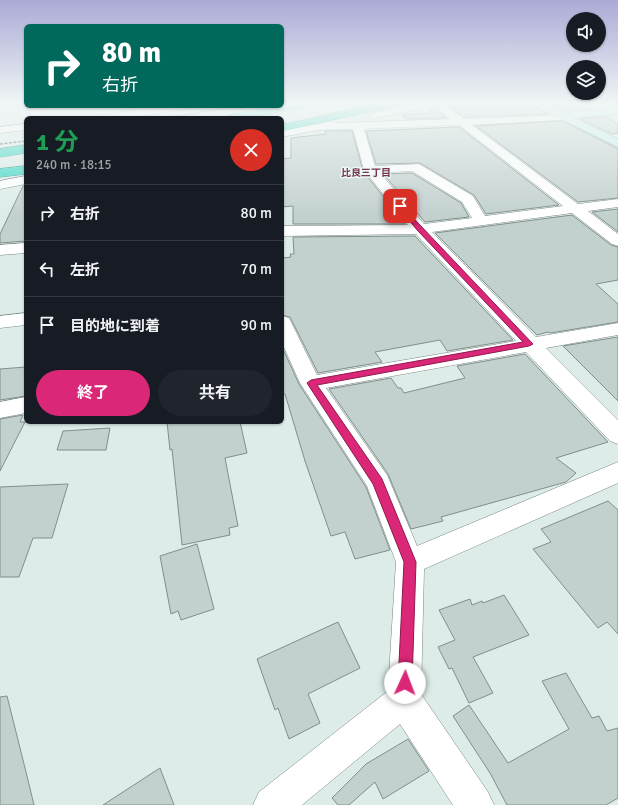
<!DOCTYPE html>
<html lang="ja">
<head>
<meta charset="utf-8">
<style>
  body { margin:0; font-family:Signika,"Noto Sans JP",sans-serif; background:#20242c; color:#f1f3f6; height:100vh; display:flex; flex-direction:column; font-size:15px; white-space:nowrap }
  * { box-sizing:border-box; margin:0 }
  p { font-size:13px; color:#9ea1a6 }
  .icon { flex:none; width:22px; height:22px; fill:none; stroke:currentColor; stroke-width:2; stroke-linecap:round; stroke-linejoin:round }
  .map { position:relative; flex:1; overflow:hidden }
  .panel { position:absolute; left:24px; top:116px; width:260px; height:308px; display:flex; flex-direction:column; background:#171b24; border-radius:6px; box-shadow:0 1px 3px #0004 }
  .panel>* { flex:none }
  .hud { position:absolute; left:24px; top:24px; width:260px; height:84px; border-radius:6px; box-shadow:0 1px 3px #0004; background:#00695c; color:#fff; overflow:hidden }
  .buttons { position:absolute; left:566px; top:12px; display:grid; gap:8px }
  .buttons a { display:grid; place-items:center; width:40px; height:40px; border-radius:50%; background:#171b24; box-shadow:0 1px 3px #0004; font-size:20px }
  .pin { position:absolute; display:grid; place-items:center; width:34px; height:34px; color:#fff; margin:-17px; border-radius:8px; box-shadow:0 2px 6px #0006 }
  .me { position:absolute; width:44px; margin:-22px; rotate:2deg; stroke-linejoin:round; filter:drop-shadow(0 0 3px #0008) }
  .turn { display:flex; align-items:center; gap:14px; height:84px; padding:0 12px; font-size:18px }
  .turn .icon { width:52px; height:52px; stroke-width:2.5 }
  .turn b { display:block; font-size:28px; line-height:34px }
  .round { display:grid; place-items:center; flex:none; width:42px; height:42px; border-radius:21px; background:#20242c }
  .overview { display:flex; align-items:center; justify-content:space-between; height:68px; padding:0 12px }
  h1 { font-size:24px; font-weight:700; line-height:30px; color:#1e9e55 }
  .primary-button { display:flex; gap:8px; margin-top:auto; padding:8px 12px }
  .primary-button a { flex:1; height:46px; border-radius:24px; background:#db2777; color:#fff; font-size:16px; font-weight:700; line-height:46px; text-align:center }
  .primary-button a+a { background:#20242c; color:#f1f3f6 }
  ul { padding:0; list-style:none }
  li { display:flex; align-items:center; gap:12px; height:56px; padding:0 12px; border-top:1px solid #363941 }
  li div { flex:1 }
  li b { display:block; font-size:15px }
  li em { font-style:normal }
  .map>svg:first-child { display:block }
  .building { fill:#c3d1ce; stroke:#818e8c }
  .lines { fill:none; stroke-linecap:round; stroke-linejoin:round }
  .street-casing { stroke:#798684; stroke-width:1 }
  .secondary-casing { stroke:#798684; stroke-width:1 }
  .highway-casing { stroke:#2e9588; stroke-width:1 }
  .street { fill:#fff; fill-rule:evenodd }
  .secondary { fill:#c4f3ed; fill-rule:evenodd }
  .highway { fill:#3bd6c4; fill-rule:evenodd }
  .rail { stroke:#636d6b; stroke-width:1.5; stroke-dasharray:3 1.5; stroke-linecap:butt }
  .route { fill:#db2777; stroke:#8e194d }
  .labels { text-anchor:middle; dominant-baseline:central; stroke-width:3; stroke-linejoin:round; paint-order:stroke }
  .far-neighbourhood-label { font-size:10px; font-weight:bold; fill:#783451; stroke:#eaf9f6 }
</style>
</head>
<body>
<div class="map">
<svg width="618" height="805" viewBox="0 0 618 805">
  <rect width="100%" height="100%" fill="#ddece9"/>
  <path class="building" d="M483 103H528L548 114 464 117 450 107Z
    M546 103H581L592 109 563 111Z
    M435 109 446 118 406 119 402 115 432 113 428 110Z
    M606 117 618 124V133L612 134 580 119Z
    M562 121 618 149V198L578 202 476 126Z
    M459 127 559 205 486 214 474 195 420 163 376 164 366 131Z
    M325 131H352L363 171 405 224H293V206L282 207V159L291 158V138L326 134Z
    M412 173 461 203 469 217 425 222 383 174Z
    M23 186H26V241L0 243V234Z
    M618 209V232L592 212Z
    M572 215 611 245 618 247V280L596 284 618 304V322L550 333 548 332 537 335 435 233Z
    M415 236 513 340 447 351 440 340 375 352 382 362 318 373 290 317 282 315V258L291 257 290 254H294L293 237Z
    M618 337V401L563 346Z
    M282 347 299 384 366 487 390 550 355 559 345 532 331 536 305 461 285 394H282Z
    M525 354 608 442 556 458 576 473 566 482 441 517 443 521 411 529 388 474 329 389 391 378 398 388H401L404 393 465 378 457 366Z
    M26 367V396L0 400V369Z
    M23 415 20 422H25L0 471V419Z
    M167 422H240L247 453 225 458 238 526 229 528 230 535 182 545 172 449 170 450Z
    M110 428 106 450H57L63 431Z
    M68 484 52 538H33L19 577H0V487Z
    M608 501 618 510V634L607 622 598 628 533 549 551 542 541 529Z
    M197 544 214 609 181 620 178 611 171 614 160 556Z
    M504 595 529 635 473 657 493 693 469 703 452 668 449 669 438 647 455 640 439 610 470 599 472 605 482 601 483 603Z
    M338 622 360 668 308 694 320 723 289 739 278 708 275 710 257 659Z
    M566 673 592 718 599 716 607 731 618 728V798L606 805H507L490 773 453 716 469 705 508 763 569 729 542 681Z
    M7 696 24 764 34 805H0V697Z
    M408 739 429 771 383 799 375 782 349 805H338L332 798 366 764Z
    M160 768 174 805H103Z"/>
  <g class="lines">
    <defs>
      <path id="street" d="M417 103H443L464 119 565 115 566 117 561 120 472 125 578 204 618 199V207L588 211 618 234V246L612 244 572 213 432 232 536 337 618 323V335L546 348 618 420V444L610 441 526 352 326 388 387 475 417 546 618 462V483L424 569 421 694 488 792 494 805H453L400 724 302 805H253L259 792 388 691 396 562 367 486 300 383 282 343V316L289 318 291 322 317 375 516 341 416 234 282 236V226L408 225 364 170 353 129 318 130 282 137V131L332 121 337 123 450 119 433 106 373 119 368 116 369 114ZM459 125 563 206 485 216 473 196 419 164 375 166 364 129ZM412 171 462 202 472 218 424 224 380 173Z
        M31 106H41L39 118H29Z
        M165 106H193L188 109 125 118H97L102 115Z
        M26 124V130L0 133V127Z
        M26 176V184L0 189V181Z
        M26 243V253L0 255V245Z
        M26 313V325L0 328V316Z
        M26 397V413L0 418V402Z"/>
      <path id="secondary" d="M529 103H542L563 113 618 108V114L574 118 618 139V147Z"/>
      <path id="highway" d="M295 103H318L313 106 247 118H224L229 115Z
        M381 103H400L395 106 282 131V125Z
        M26 145V153L0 157V149Z
        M26 166V174L0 177V169Z"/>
    </defs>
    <use href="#street" class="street-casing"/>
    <use href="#secondary" class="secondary-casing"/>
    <use href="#highway" class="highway-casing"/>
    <use href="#street" class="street"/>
    <use href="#secondary" class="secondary"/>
    <use href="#highway" class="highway"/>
    <path class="rail" d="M235 110 257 106
      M166 118 240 106
      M0 144 26 141"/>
  </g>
  <linearGradient id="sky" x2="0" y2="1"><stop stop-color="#abaad6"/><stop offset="0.48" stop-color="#f0f6f5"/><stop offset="1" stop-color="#f0f6f5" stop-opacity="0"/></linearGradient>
  <rect width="618" height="216" fill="url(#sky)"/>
  <path class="route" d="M400 204 533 344 529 346 317 385 382 479 416 562 412 683 410 688 405 690 400 688 398 683 404 562 373 484 307 383 311 380 523 342 418 231 397 206Z"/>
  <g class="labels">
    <g class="far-neighbourhood-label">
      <text x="366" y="173">比良三丁目</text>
    </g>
  </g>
</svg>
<div class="buttons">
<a><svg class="icon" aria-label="sound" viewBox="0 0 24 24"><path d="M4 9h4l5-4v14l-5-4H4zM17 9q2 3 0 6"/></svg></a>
<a><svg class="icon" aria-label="layers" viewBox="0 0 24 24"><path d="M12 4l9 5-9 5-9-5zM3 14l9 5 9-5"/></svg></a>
</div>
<div class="pin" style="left:400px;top:206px;background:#d93025"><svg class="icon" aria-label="arrive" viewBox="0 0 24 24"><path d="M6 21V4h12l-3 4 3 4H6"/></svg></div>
<svg class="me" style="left:405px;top:683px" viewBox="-20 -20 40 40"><circle r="19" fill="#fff"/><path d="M0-13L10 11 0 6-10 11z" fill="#db2777"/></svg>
<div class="hud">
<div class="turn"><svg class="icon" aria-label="right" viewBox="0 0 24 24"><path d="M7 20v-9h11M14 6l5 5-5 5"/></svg><div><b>80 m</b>右折</div></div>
</div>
<section class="panel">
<div class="overview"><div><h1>1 分</h1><p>240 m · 18:15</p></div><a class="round" style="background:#d93025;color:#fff"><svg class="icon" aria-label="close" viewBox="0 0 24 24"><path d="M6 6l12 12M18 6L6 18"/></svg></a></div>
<ul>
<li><svg class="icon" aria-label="right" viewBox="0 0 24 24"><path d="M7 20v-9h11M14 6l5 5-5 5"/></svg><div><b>右折</b></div><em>80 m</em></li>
<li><svg class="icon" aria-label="left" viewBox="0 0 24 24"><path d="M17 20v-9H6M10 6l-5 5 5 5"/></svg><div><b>左折</b></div><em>70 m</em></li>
<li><svg class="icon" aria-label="arrive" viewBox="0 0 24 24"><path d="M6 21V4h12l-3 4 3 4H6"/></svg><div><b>目的地に到着</b></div><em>90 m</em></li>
</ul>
<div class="primary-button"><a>終了</a><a>共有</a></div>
</section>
</div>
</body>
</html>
